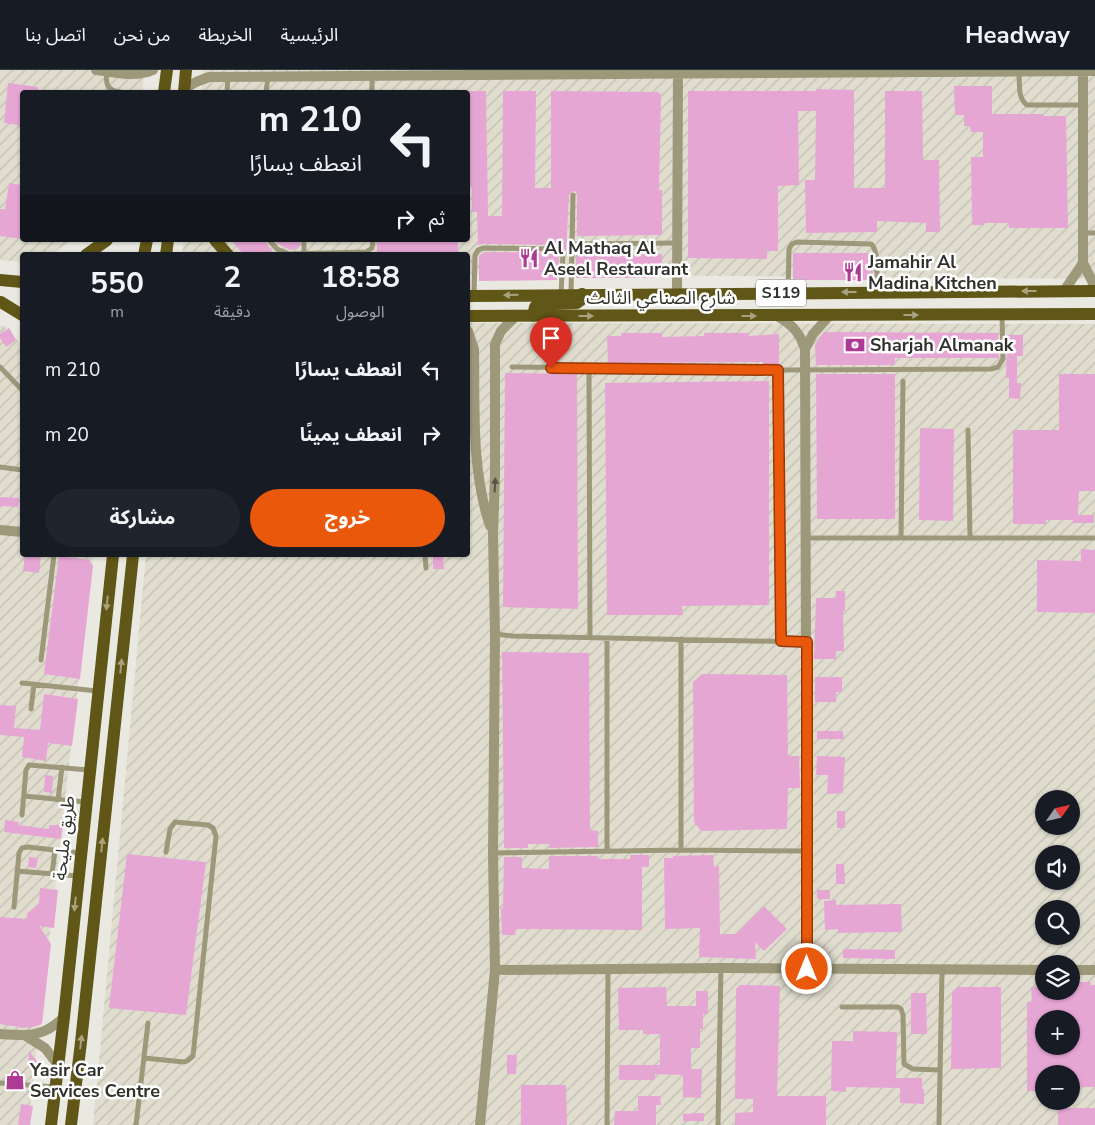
<!DOCTYPE html>
<html lang="ar">
<head>
<meta charset="utf-8">
<style>
  body { margin:0; font-family:"Nunito Sans","Noto Sans Arabic",sans-serif; background:#20242c; color:#f1f3f6; direction:rtl; height:100vh; display:flex; flex-direction:column; font-size:19px; white-space:nowrap }
  * { box-sizing:border-box; margin:0 }
  p { font-size:16px; color:#9ea1a6 }
  .icon { flex:none; width:28px; height:28px; fill:none; stroke:currentColor; stroke-width:2; stroke-linecap:round; stroke-linejoin:round }
  .map { position:relative; flex:1; overflow:hidden; direction:ltr }
  .drawer { position:absolute; left:20px; top:182px; width:450px; height:305px; display:flex; flex-direction:column; background:#171b24; border-radius:5px; box-shadow:0 1px 4px #0004; direction:rtl }
  .drawer>* { flex:none }
  .guide { position:absolute; left:20px; top:20px; width:450px; height:152px; border-radius:5px; box-shadow:0 1px 4px #0004; direction:rtl; background:#171b24; color:#f1f3f6; overflow:hidden }
  .needle { width:32px; rotate:56deg }
  .tools { position:absolute; left:1035px; top:720px; display:grid; gap:10px }
  .tools a { display:grid; place-items:center; width:45px; height:45px; border-radius:50%; background:#171b24; box-shadow:0 1px 4px #0004; font-size:25px }
  .pin { position:absolute; display:grid; place-items:center; width:42px; height:42px; color:#fff; margin:-51px -21px; border-radius:50% 50% 50% 0; rotate:-45deg; box-shadow:0 0 5px #0007 }
  .pin .icon { rotate:45deg }
  .me { position:absolute; width:55px; margin:-28px; rotate:0deg; stroke-linejoin:round; filter:drop-shadow(0 0 4px #0008) }
  .turn { display:flex; align-items:center; gap:18px; height:105px; padding:0 25px; font-size:22px }
  .turn .icon { width:65px; height:65px; stroke-width:2.5 }
  .turn b { display:block; font-size:35px; line-height:42px }
  .then { display:flex; align-items:center; height:48px; padding:0 25px; background:#0003; gap:10px; font-size:19px }
  .eta { display:flex; justify-content:space-evenly; align-items:center; height:85px; text-align:center }
  .eta b { font-size:30px; font-weight:700; line-height:35px }
  .button { display:flex; gap:10px; margin-top:auto; padding:10px 25px }
  .button a { flex:1; height:58px; border-radius:30px; background:#ea580c; color:#fff; font-size:20px; font-weight:700; line-height:58px; text-align:center }
  .button a+a { background:#20242c; color:#f1f3f6 }
  ul { padding:0; list-style:none }
  li { display:flex; align-items:center; gap:15px; height:65px; padding:0 25px }
  li div { flex:1 }
  li b { display:block; font-size:19px }
  li em { font-style:normal }
  header { display:flex; align-items:center; gap:30px; box-sizing:border-box; height:70px; padding:0 25px; background:#171b24; border-bottom:1px solid #363941 }
  header strong { font-size:24px }
  nav { display:flex; gap:28px; margin-inline-start:auto; font-size:18px }
  .map>svg:first-child { display:block }
  .industrial { fill:url(#industrial-furrows); fill-rule:evenodd }
  .building { fill:#e6a6d4; fill-rule:evenodd }
  .lines { fill:none; stroke-linecap:round; stroke-linejoin:round }
  .service { stroke:#9d987a; stroke-width:5 }
  .minor { stroke:#9d987a; stroke-width:10 }
  .primary { stroke:#605617; stroke-width:12 }
  .oneway { fill:#a8a27f }
  .oneway2 { fill:#565448 }
  .route-casing { stroke:#983908; stroke-width:12 }
  .route { stroke:#ea580c; stroke-width:9 }
  .labels { text-anchor:middle; dominant-baseline:central; stroke-width:5; stroke-linejoin:round; paint-order:stroke }
  .shield { fill:#fff; stroke:#6e6e6c; stroke-width:1 }
  .shield-label { font-size:16px; font-weight:bold; fill:#30302d }
  .poi-label { font-size:18px; font-weight:bold; fill:#30302d; stroke:#fff; text-anchor:start }
  .street-label { font-size:18px; fill:#30302d; stroke:#fff }
</style>
</head>
<body>
<header>
<strong>Headway</strong>
<nav><a>الرئيسية</a><a>الخريطة</a><a>من نحن</a><a>اتصل بنا</a></nav>
</header>
<div class="map">
<svg width="1095" height="1055" viewBox="0 0 1095 1055">
  <defs>
    <pattern id="industrial-furrows" width="10" height="10" patternUnits="userSpaceOnUse" patternTransform="scale(1.25)"><rect width="10" height="10" fill="#e0ddcf"/><path d="M-1 1l2-2M0 10L10 0M9 11l2-2" fill="none" stroke="#c0beb2"/></pattern>
  </defs>
  <rect width="100%" height="100%" fill="#eae9e1"/>
  <path class="industrial" d="M0 0H145L142 22H22V170H72L50 185H22V192L0 190Z
    M203 0H1095V209L468 204V185H182L184 170H468V22H201Z
    M468 253 1095 254V1055H93L146 485H468ZM1044 729H1071V756H1044ZM1044 784H1071V811H1044ZM1044 839H1071V866H1044ZM1044 894H1071V921H1044ZM1044 949H1071V976H1044ZM1044 1004H1071V1031H1044Z
    M0 256H4L22 275V485H93L28 1055H0Z"/>
  <path class="building" d="M8 13 38 17V22H22V61L18 55 4 53Z
    M954 16H992V44H1043V46H1066L1068 158H1009V153H984V155H972L971 87H983V62H971L970 56H964V45H955Z
    M816 19 854 20V118H885V21H922L923 90H939L940 162H926V153L877 151V162L806 163 805 110H815L816 41H798L799 115 778 116V181H767V189L688 188V21H816Z
    M469 21H486L488 146H502L503 21H536L535 118H551V21L658 22 661 25 659 120H662V165L577 166V125L576 122 573 121 569 125 566 182 559 175 483 174 478 175 477 142H472V116H470V109H468V87H469Z
    M9 113 22 115V136L20 153 22 154V169L0 166V139H5Z
    M231 170H265L274 185H244Z
    M275 170H300V176L295 179 290 180 280 175Z
    M377 170H458V185H377Z
    M484 182 557 183 559 186 557 210 479 211V186Z
    M793 183H871L873 210H793Z
    M662 184V201L655 208H576V185Z
    M9 258 16 270 6 277 0 268V264Z
    M824 262 998 263 999 288H895V295H816L815 275Z
    M621 263H662V267L704 266V263H749V266L779 264V294L763 295V292L608 293 607 266H622Z
    M1007 265H1023V286H1017V313H1021L1020 329 1009 328V308H1006Z
    M505 303 577 304 578 539 503 537Z
    M816 304H895V449H817Z
    M1059 304H1095V421H1079L1078 445H1094V453H1073V450H1046V454H1013V360H1059Z
    M769 311V535L682 536 683 545H607L605 313Z
    M920 358 954 359 953 451 919 450Z
    M0 427 19 428 18 437 0 436Z
    M1081 479 1095 480V543L1037 542V490L1081 491Z
    M25 485 41 486 39 503 23 501Z
    M433 485H443L444 499H433Z
    M59 486 89 490 93 496 80 609 44 604Z
    M836 521H845V541H843L844 581H836V589H814L816 528H836Z
    M502 582 589 583 590 760 598 761V777L549 778 550 774H528V778H504Z
    M702 604 787 605 788 686H799L800 718H788L787 759 701 761 694 752 693 612Z
    M815 607H842V622H836V632H815Z
    M44 624 78 629 72 676 48 673 46 691 22 687 24 667 0 665V635L16 636 14 658 40 660Z
    M817 661H843L844 669H817Z
    M817 686 845 687 843 723 827 724 828 705H816Z
    M45 705 53 706 52 723 44 722Z
    M837 741H845V758H837Z
    M5 750 19 752 18 755 49 759V755L63 756 61 769 4 762Z
    M127 784 206 792 186 945 109 938Z
    M630 785H649V797H642V860L516 859 515 865H502L501 838H503L504 787H522V798L549 799V786H598V789H630Z
    M713 785 714 797 719 796 720 864H736L764 836 787 859 764 881 755 872 756 889 699 887 700 858 665 859 664 788H673V786Z
    M29 787 38 788 36 798 28 797Z
    M836 794H844L845 814H836Z
    M40 818 58 820 54 858 39 856 51 874 42 954 33 957 20 958V957L0 954V847L27 849 28 841 29 842 39 833Z
    M817 820H830V829H817Z
    M836 830V835L901 834 902 862 838 863V859L825 860 824 831Z
    M843 879 895 880V889L843 888Z
    M1071 912H1091L1090 915H1095V1017H1071V1004H1044V1021H1027V932H1032L1031 917H1044V921H1071ZM1044 949H1071V976H1044Z
    M740 915 780 916 777 1026H826V1055H735V1043L753 1042V1029H735L736 919Z
    M666 917 667 936H696V921H708V944H703V959H700V978H691V999H702L701 1028 683 1027V1005L655 1004V1010H619V995H660V964H643V960H619L618 918Z
    M958 917H1001V998L951 999 952 922Z
    M911 923H926L927 964H911Z
    M853 961 897 962 896 1008H922V1019H924V1034L900 1033V1018L846 1017V1022L831 1021 832 971H853Z
    M29 981 42 998 28 996Z
    M507 985H517L516 1004H507Z
    M521 1015H566L567 1055H521Z
    M638 1026H660L661 1035H656V1055H614L615 1041H638Z
    M21 1034 33 1036 30 1055H18Z
    M1058 1038H1095V1055H1058Z
    M704 1043V1051H683V1044Z"/>
  <g class="lines">
    <path class="service" d="M1019 1C1020 13 1017 28 1027 35H1083
      M107 2C105 14 107 21 121 22
      M372 7V22
      M227 22 228 7
      M266 22 268 7
      M1083 163H1095
      M269 170 277 179 289 184 366 182 372 178 373 170
      M572 174 677 173
      M304 183V170
      M788 223 789 179 792 174 797 172 871 174C880 181 876 210 877 222
      M571 224 573 125
      M474 225 475 185 478 180 483 178 559 179 563 185 561 224
      M0 297 22 320
      M512 297 788 300 991 299 998 297 1003 289 1002 245
      M589 298 590 567
      M778 300 781 571
      M968 360 970 468
      M0 397 22 400
      M806 468H1095
      M901 468 903 311
      M425 485 426 498
      M495 564 512 566 806 572
      M607 568V781
      M681 569V780
      M41 590 54 485
      M22 613 97 621
      M31 639 34 614
      M24 726 85 732
      M58 730 62 697
      M22 745 26 700 29 695 89 700
      M493 783 681 780 807 781
      M17 801 78 806
      M52 804 55 780
      M14 837 19 783 22 778 28 777 80 783
      M842 937H898L901 939 903 945 904 994 913 999 940 1000
      M144 988 184 992 187 991 193 986 216 766 213 758 208 755 175 752 170 759 166 782
      M0 1013 55 1017
      M136 1055 148 953
      M607 1055 608 900
      M718 1055 721 898
      M939 1055 942 901"/>
    <path class="minor" d="M96 0C115 2 135 8 153 0
      M1083 1V193L1095 217
      M184 19 196 12 209 7C504 5 800 2 1095 1
      M1064 221 1083 193
      M677 223 678 3
      M777 246C792 254 800 263 805 279L807 899
      M468 261 474 279C475 338 471 399 490 456
      M805 279 813 264 830 245
      M0 460 22 462
      M495 900 721 898 1044 900
      M1071 900H1095
      M0 964C27 966 43 968 64 947
      M26 966 45 978 58 995
      M480 1055 495 900 493 783 495 564 493 464 495 404V274L501 261 516 246"/>
    <path class="primary" d="M164 22 167 0
      M184 22 186 0
      M215 170 228 185
      M86 185 107 170
      M144 185 147 170
      M166 185 168 170
      M0 210 22 212
      M468 226 1095 221
      M1 232 22 245
      M468 246 1095 244
      M533 246 535 237 539 234 577 233 581 230 582 224
      M51 1055 64 947 113 485
      M71 1055 81 972 133 485"/>
  </g>
  <defs><path id="oneway-solid" d="M-6-.8H1V-3.2L6.5 0L1 3.2V.8H-6Z" transform="scale(1.25)"/></defs>
  <g class="oneway">
    <use href="#oneway-solid" transform="translate(1029 221) rotate(180)"/>
    <use href="#oneway-solid" transform="translate(849 222) rotate(180)"/>
    <use href="#oneway-solid" transform="translate(511 225) rotate(179)"/>
    <use href="#oneway-solid" transform="translate(911 245)"/>
    <use href="#oneway-solid" transform="translate(586 246)"/>
    <use href="#oneway-solid" transform="translate(749 246)"/>
    <use href="#oneway-solid" transform="translate(107 533) rotate(96)"/>
    <use href="#oneway-solid" transform="translate(121 596) rotate(-84)"/>
    <use href="#oneway-solid" transform="translate(102 775) rotate(-84)"/>
    <use href="#oneway-solid" transform="translate(75 834) rotate(96)"/>
    <use href="#oneway-solid" transform="translate(81 972) rotate(-83)"/>
  </g>
  <use class="oneway2" href="#oneway-solid" transform="translate(495 415) rotate(-87)"/>
  <g class="lines">
    <defs>
      <path id="route" d="M551 298 778 300 781 571 807 572V899"/>
    </defs>
    <use href="#route" class="route-casing"/>
    <use href="#route" class="route"/>
  </g>
  <defs>
    <symbol id="restaurant-bare" viewBox="-9 -9 18 18"><path d="M-5-6h1v4h1v-4h1v4h1v-4h1v5L-1.5 .5V6h-2V.5L-5-1ZM5-6V6H3V1.5H1.5Q1.5-4 5-6Z" fill="#ad3a94" stroke="#fff" stroke-width="2.5" paint-order="stroke"/></symbol>
    <symbol id="bank-bare" viewBox="-9 -9 18 18"><path d="M-6-4H6V4H-6ZM0-2.3a2.3 2.3 0 1 0 0 4.6a2.3 2.3 0 1 0 0-4.6Z" fill="#ad3a94" stroke="#fff" stroke-width="2.5" paint-order="stroke"/></symbol>
    <symbol id="shop-bare" viewBox="-9 -9 18 18"><path d="M-5-2.5h2.3a2.7 3.5 0 0 1 5.4 0H5L5.5 6h-11ZM-1.5-2.5h3a1.5 2.3 0 0 0-3 0Z" fill="#ad3a94" stroke="#fff" stroke-width="2.5" paint-order="stroke"/></symbol>
  </defs>
  <g fill-rule="evenodd">
    <use href="#restaurant-bare" x="515" y="174" width="28" height="28"/>
    <use href="#restaurant-bare" x="839" y="188" width="28" height="28"/>
    <use href="#bank-bare" x="841" y="261" width="28" height="28"/>
    <use href="#shop-bare" x="1" y="996" width="28" height="28"/>
  </g>
  <g class="labels">
    <rect class="shield" x="756" y="209.5" width="50" height="27" rx="4"/>
    <g class="shield-label">
      <text x="781" y="223">S119</text>
    </g>
    <g class="poi-label">
      <text x="544" y="178">Al Mathaq Al<tspan x="544" dy="21">Aseel Restaurant</tspan></text>
      <text x="868" y="192">Jamahir Al<tspan x="868" dy="21">Madina Kitchen</tspan></text>
      <text x="870" y="275">Sharjah Almanak</text>
      <text x="30" y="1000">Yasir Car<tspan x="30" dy="21">Services Centre</tspan></text>
    </g>
    <g class="street-label">
      <text x="661" y="228">شارع الصناعي الثالث</text>
      <text transform="translate(64 768) rotate(-84)">طريق مليحة</text>
    </g>
  </g>
</svg>
<div class="tools">
<a><svg class="needle" viewBox="-14 -14 28 28"><path d="M0-13l5 13h-10z" fill="#e53935"/><path d="M0 13l5-13h-10z" fill="#9ea1a6"/></svg></a>
<a><svg class="icon" aria-label="sound" viewBox="0 0 24 24"><path d="M4 9h4l5-4v14l-5-4H4zM17 9q2 3 0 6"/></svg></a>
<a><svg class="icon" aria-label="search" viewBox="0 0 24 24"><circle cx="10" cy="10" r="6"/><path d="M15 15l6 6"/></svg></a>
<a><svg class="icon" aria-label="layers" viewBox="0 0 24 24"><path d="M12 4l9 5-9 5-9-5zM3 14l9 5 9-5"/></svg></a>
<a>+</a>
<a>−</a>
</div>
<div class="pin" style="left:551px;top:298px;background:#d93025"><svg class="icon" aria-label="arrive" viewBox="0 0 24 24"><path d="M6 21V4h12l-3 4 3 4H6"/></svg></div>
<svg class="me" style="left:807px;top:899px" viewBox="-20 -20 40 40"><circle r="17" fill="#ea580c" stroke="#fff" stroke-width="3"/><path d="M0-11L8 9 0 5-8 9z" fill="#fff"/></svg>
<div class="guide">
<div class="turn"><svg class="icon" aria-label="left" viewBox="0 0 24 24"><path d="M17 20v-9H6M10 6l-5 5 5 5"/></svg><div><b>210 m</b>انعطف يسارًا</div></div>
<div class="then">ثم<svg class="icon" aria-label="right" viewBox="0 0 24 24"><path d="M7 20v-9h11M14 6l5 5-5 5"/></svg></div>
</div>
<section class="drawer">
<div class="eta">
<div><b>18:58</b><p>الوصول</p></div>
<div><b>2</b><p>دقيقة</p></div>
<div><b>550</b><p>m</p></div>
</div>
<ul>
<li><svg class="icon" aria-label="left" viewBox="0 0 24 24"><path d="M17 20v-9H6M10 6l-5 5 5 5"/></svg><div><b>انعطف يسارًا</b></div><em>210 m</em></li>
<li><svg class="icon" aria-label="right" viewBox="0 0 24 24"><path d="M7 20v-9h11M14 6l5 5-5 5"/></svg><div><b>انعطف يمينًا</b></div><em>20 m</em></li>
</ul>
<div class="button"><a>خروج</a><a>مشاركة</a></div>
</section>
</div>
</body>
</html>
